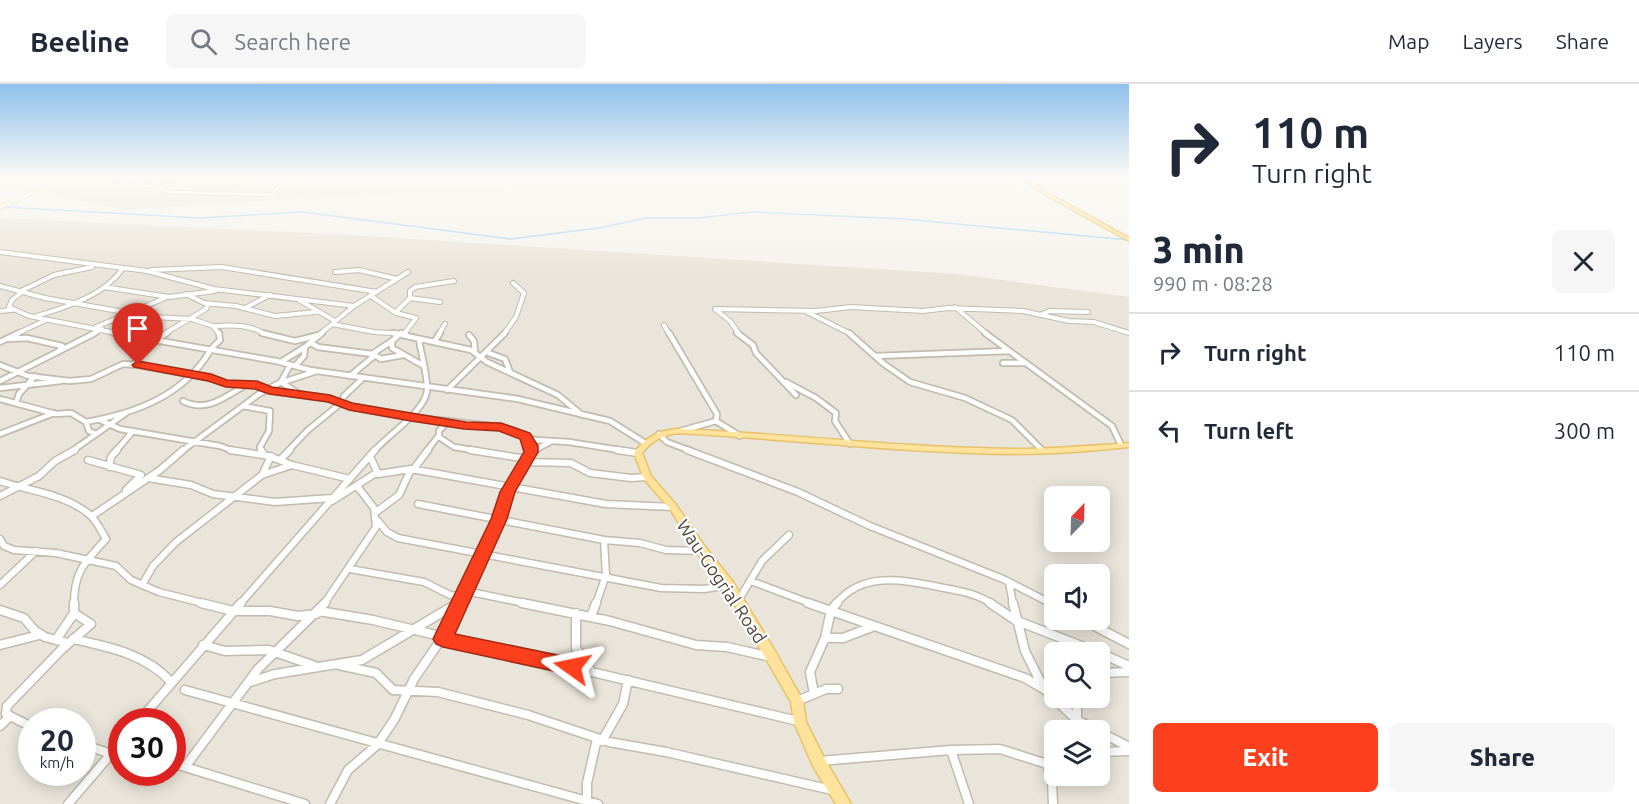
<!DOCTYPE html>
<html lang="en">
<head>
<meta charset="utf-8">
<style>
  body { margin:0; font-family:Ubuntu,sans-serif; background:#f6f6f7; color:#1f2937; height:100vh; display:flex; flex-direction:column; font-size:22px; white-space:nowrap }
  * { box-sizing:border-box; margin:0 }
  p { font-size:20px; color:#747a83 }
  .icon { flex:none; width:33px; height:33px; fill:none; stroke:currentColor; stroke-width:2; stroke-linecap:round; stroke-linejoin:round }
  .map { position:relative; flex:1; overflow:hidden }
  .side { display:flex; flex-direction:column; background:#fff; width:510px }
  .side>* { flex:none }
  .guide { background:#fff; color:#1f2937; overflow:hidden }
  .needle { width:39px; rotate:23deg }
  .fabs { position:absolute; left:1044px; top:402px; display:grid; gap:12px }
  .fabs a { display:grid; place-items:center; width:66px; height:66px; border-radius:9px; background:#fff; box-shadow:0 3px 15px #0003; font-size:30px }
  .speed { position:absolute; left:18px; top:624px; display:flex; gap:12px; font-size:30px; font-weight:700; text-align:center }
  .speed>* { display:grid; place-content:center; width:78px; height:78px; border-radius:50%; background:#fff; box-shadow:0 3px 15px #0003; line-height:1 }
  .speed small { font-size:15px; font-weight:400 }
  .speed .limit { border:9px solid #d22; background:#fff; color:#111 }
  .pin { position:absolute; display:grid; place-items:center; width:51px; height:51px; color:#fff; margin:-62px -26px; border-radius:50% 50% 50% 0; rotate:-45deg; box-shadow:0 0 6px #0007 }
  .pin .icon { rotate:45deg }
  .me { position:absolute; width:66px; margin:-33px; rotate:282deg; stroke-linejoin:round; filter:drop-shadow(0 0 4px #0008) }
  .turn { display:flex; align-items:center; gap:21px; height:126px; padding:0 24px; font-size:27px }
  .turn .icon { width:78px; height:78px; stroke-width:2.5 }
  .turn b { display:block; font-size:42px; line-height:51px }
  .round { display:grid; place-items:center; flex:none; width:63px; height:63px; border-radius:9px; background:#f6f6f7 }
  .head { display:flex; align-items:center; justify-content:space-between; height:102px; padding:0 24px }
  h1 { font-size:36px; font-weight:800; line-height:45px }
  .primary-button { display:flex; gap:12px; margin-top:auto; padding:12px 24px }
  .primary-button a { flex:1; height:69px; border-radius:9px; background:#fc3f1d; color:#fff; font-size:24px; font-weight:800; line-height:69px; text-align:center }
  .primary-button a+a { background:#f6f6f7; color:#1f2937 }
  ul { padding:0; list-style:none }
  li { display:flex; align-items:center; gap:18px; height:78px; padding:0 24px; border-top:2px solid #e0e1e3 }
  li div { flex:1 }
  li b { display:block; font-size:22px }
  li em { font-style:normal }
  header { display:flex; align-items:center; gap:36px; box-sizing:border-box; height:84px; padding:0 30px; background:#fff; border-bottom:2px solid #e0e1e3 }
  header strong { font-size:28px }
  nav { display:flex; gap:33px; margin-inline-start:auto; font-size:21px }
  .search { width:420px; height:54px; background:#f6f6f7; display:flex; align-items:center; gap:15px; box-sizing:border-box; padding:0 21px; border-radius:9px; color:#747a83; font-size:22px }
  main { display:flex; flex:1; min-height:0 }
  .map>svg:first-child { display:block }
  .residential { fill:#eae5da; fill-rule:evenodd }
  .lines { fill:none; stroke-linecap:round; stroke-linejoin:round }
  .stream { stroke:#a9d4f2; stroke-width:1.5 }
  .street-far4-casing { stroke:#c2bbae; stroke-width:4.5 }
  .street-far3-casing { stroke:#c2bbae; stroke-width:6 }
  .street-far2-casing { stroke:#c2bbae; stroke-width:8 }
  .street-far1-casing { stroke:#c2bbae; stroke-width:9 }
  .street-casing { stroke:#c2bbae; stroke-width:11 }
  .secondary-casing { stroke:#d6c79b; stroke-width:5 }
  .primary-casing { stroke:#e6c16a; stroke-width:3 }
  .street-far4 { stroke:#fff; stroke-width:3 }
  .street-far3 { stroke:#fff; stroke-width:4 }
  .street-far2 { stroke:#fff; stroke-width:4.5 }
  .street-far1 { stroke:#fff; stroke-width:6 }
  .street { stroke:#fff; stroke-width:8 }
  .secondary { stroke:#fff3cd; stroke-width:4 }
  .primary { fill:#ffe39c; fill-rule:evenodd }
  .route { fill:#fc3f1d; stroke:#a42913; stroke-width:1.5 }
  .labels { text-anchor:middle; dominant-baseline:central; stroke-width:4.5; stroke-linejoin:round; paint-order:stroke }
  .near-street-label { font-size:18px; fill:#4b4439; stroke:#fff }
</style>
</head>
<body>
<header>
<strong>Beeline</strong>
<div class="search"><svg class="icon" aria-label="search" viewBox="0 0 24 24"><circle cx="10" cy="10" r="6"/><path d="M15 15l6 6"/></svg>Search here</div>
<nav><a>Map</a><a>Layers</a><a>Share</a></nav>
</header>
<main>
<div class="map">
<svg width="1129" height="720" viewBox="0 0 1129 720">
  <rect width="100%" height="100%" fill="#f6f3ec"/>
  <path class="residential" d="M0 92H66L52 98 0 102Z
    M77 92H499L504 108 319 113 125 126 40 108Z
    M0 134 351 151 957 190 1129 213V720H0ZM1054 412H1100V458H1054ZM1054 490H1100V536H1054ZM1054 568H1100V614H1054ZM32 638H82V688H32ZM122 638H172V688H122ZM1054 646H1100V692H1054Z"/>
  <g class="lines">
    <path class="stream" d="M4 123 199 134 303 128 510 155 599 144 646 134H698L753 128 904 135 1129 156"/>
    <defs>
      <path id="street-far4" d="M114 92 169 108 274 111V107L288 92
        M540 92 554 95 623 96 782 92
        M1007 92H1033
        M131 95 181 92"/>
      <path id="street-far3" d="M0 168 147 187 214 205 354 222
        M151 186 222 183 377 208
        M335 188 359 186 397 195
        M0 202 45 214 152 233 192 235 213 242 219 250
        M104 203 169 213 215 207
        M21 207 54 191 92 183
        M22 208 12 216 9 223 29 232 121 250
        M186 210 204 219 236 222 275 232 316 228
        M371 212 396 229 416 234 404 250
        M410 214 440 218
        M299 216 335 237
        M955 223 987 250
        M245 224 270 211
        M715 225 816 227 851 223 923 227 948 224 1023 227 1069 237 1094 238 1129 249
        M716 226 730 237 739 250
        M0 227 12 226
        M396 228 410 214V207L415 203 454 197
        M807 228 851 250
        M1042 230 1050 227 1088 228
        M37 232C67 223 105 211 123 184
        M332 240 374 248 406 250
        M664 241 669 250
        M213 242C233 241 248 240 265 250
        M96 243 165 214
        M16 250 46 236
        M92 250 102 245
        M164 250 206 225 208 220
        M320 250 354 222 408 188
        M439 250 445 240
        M504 250 516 233 524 209 513 199"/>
      <path id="street-far2" d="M114 249 276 277 310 286 518 315 610 337 645 359
        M262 249 295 257 319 251
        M393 249 471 266 487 278 558 311 582 331
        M401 249 392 257V264L424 282
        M669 249 717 330 716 337 680 347
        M737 249 753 261 756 269 796 311
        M849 249 884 280 910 298 965 314 1012 336 1042 366
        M985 249 1112 342 1121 361
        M469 251 474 257 475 268
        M6 255 27 254 62 262 59 267
        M0 258 19 249
        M434 258 440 249
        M311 259 318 263 372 270 392 257
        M210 266 220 256 219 249
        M486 268 505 275 510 288
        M373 270 381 275 403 271
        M875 272 1009 267
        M281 278 305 263
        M1003 279H1026
        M0 281 28 292 70 297 91 295 123 280 138 281 211 294 226 300 257 301 269 306 330 315 349 322 411 333 501 343 535 356 569 358 626 367
        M138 281 136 277 148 262 167 249
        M295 282 304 272 305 263 322 249
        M350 292 374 272
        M0 297 95 249
        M281 298 298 309
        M283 298 314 288
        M786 298 816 314 836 329 835 337 850 360
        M0 304 61 297
        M447 306 505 249
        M0 315 56 330 71 329 86 338 89 347 96 350
        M183 317C206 329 225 313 244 302
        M16 319 19 310 35 292
        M243 322 270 327 269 347 260 363 262 367
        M100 336 120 345 220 362 234 367
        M448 337 439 347V353L454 363 479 367
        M716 337 740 352
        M86 338C136 329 183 312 210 267
        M0 350 54 329
        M659 350 667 358 691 367
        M72 367 126 329
        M116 367 133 347
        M182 367 259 310 281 298 290 281
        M288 367 308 346 341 319 344 312 363 294
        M374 367C387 352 425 327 427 307 428 291 421 271 419 255
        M427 367 439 351
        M533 367 550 358"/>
      <path id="street-far1" d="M230 366 269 372 292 381 350 395
        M261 366 264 371
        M470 366 527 375
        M617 366 638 369
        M687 366 798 408 870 442 1003 495 1052 520
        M370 372 378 390 411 385 606 420 673 423
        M281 375 290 366
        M88 376 141 391 126 406
        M525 378 571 379 590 389 631 394 647 393
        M109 383 111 373 117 366
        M413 386 428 366
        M262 391 271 372
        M148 394 191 401 213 410 275 418 332 414
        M0 397C29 407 66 410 90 431 97 437 101 447 106 455 85 478 74 487 74 520
        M0 412 39 392 55 377 75 366
        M332 417 376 389
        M418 420 604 456 640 459 666 466 702 467
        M376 428 399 411 411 385
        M92 432 160 386 183 366
        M378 437 387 448 398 454 661 504 704 505 729 501
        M0 455 4 462 14 466 56 469 116 482 131 496 159 508 206 520
        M350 485 424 498 450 511 463 512
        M751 497 812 520
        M1009 498 1013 520
        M0 501 36 467
        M142 501 153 482 176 458 262 391 292 381
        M466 507 529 520
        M738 517 762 477 789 451
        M240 520 375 366
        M324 520 376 443 374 424 357 402
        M459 520C483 469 503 416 531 368L536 366
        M596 520 606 491 604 456
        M836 520C862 487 903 496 939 503 959 507 976 509 992 520"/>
      <path id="street" d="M201 519 233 527H270L298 532 316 530
        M522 519 610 537 696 561 727 563 771 573
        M808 519 1025 594 1044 605 1025 567 1013 519
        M990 519 1015 536 1097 568
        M1049 519 1054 521
        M0 526 24 534 35 547 45 553 68 559
        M319 527 373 536 798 637
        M576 529V564L590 586
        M591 533 596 519
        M1083 536 1129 560
        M825 554 831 526 837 519
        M73 555C109 563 146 570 171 598
        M56 556 74 529V519
        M0 561 39 551
        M203 561 225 567 269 566 318 583
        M1100 569 1129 582
        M339 581 376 589 393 606 438 608 528 631 609 658 666 668 832 706
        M1100 589 1129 588
        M250 598 275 590 362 576 458 519
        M1044 605 1077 636 1076 646
        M185 606 598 720
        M814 610 810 588 825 554H843L872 543
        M1077 614V636L1097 646
        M797 617 826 605H838
        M138 638 241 519
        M0 642 10 632
        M32 643 6 630 7 622 62 565 91 540 74 529
        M1100 648 1129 663
        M602 657 623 620 628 596
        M82 660 111 670
        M951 666 969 720
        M1100 668 1129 667
        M820 677 951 666 1000 665 1047 680
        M172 679 305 720
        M185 683 258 585 325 519
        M587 718V699L597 655
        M68 720 122 657
        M330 720 348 686 377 661 394 636 414 595 446 548 460 519
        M1053 720 1052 698 1047 680 1054 678"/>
      <path id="secondary" d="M0 123 72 92"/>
      <path id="primary" d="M1019 92H1024L1046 108 1129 154V157L1044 110Z
        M678 345C790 350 903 364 1015 365 1053 365 1091 362 1129 359V363C1091 367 1053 370 1015 370 903 369 790 355 678 349 662 351 652 357 642 369L651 392 676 421 706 464 733 498 776 569 803 617 806 638 823 672 851 720H836L813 682 794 638 791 618 725 504 698 470 670 425 644 395 634 369C646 353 659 346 678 345Z"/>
    </defs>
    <use href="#street-far4" class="street-far4-casing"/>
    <use href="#street-far3" class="street-far3-casing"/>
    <use href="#street-far2" class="street-far2-casing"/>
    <use href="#street-far1" class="street-far1-casing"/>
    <use href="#street" class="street-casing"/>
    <use href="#secondary" class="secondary-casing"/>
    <use href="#primary" class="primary-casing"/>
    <use href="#street-far4" class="street-far4"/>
    <use href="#street-far3" class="street-far3"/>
    <use href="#street-far2" class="street-far2"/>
    <use href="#street-far1" class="street-far1"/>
    <use href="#street" class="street"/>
    <use href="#secondary" class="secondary"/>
    <use href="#primary" class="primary"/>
  </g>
  <linearGradient id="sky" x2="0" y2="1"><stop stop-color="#8fc1ec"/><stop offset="0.48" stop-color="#fbfaf6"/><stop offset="1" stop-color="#fbfaf6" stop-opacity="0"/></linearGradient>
  <rect width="1129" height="193" fill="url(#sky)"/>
  <path class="route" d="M138 277 211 290 227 296 257 297 272 303 330 311 352 319 411 329 466 338 501 339 530 349 538 362V368L515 408 507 435 455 550 572 574 579 577 582 583 579 589 572 591 443 563 436 560 433 555 491 435 500 408 524 368 520 355 499 347 464 345 411 337 349 326 328 318 269 310 255 305 226 303 208 297 134 283 132 281Z"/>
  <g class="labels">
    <g class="near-street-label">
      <text transform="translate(722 497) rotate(56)">Wau-Gogrial Road</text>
    </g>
  </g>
</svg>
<div class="fabs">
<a><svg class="needle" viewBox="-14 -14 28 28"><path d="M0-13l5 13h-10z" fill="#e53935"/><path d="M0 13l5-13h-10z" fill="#747a83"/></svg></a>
<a><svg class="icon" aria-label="sound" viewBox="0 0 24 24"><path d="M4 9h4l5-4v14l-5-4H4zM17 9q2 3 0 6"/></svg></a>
<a><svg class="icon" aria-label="search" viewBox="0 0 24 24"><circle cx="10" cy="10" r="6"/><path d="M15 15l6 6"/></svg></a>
<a><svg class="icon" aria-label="layers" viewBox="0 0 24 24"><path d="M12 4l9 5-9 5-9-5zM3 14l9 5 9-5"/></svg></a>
</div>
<div class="speed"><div>20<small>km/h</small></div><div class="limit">30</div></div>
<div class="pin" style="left:138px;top:281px;background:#d93025"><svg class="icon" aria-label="arrive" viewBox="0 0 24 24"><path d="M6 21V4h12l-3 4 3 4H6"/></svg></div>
<svg class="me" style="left:572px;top:583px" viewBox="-20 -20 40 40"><path d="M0-17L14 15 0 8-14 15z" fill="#fc3f1d" stroke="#fff" stroke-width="4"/></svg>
</div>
<section class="side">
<div class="guide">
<div class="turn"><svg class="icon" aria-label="right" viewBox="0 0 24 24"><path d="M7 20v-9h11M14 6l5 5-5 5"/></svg><div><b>110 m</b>Turn right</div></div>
</div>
<div class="head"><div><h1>3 min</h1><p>990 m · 08:28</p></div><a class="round"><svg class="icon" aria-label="close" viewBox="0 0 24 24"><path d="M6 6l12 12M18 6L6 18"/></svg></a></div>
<ul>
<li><svg class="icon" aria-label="right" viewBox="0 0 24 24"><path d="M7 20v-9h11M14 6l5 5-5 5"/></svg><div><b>Turn right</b></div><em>110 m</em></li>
<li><svg class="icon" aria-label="left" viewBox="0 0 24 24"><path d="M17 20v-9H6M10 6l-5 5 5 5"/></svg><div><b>Turn left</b></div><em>300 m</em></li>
</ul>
<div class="primary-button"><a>Exit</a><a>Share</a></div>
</section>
</main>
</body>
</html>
